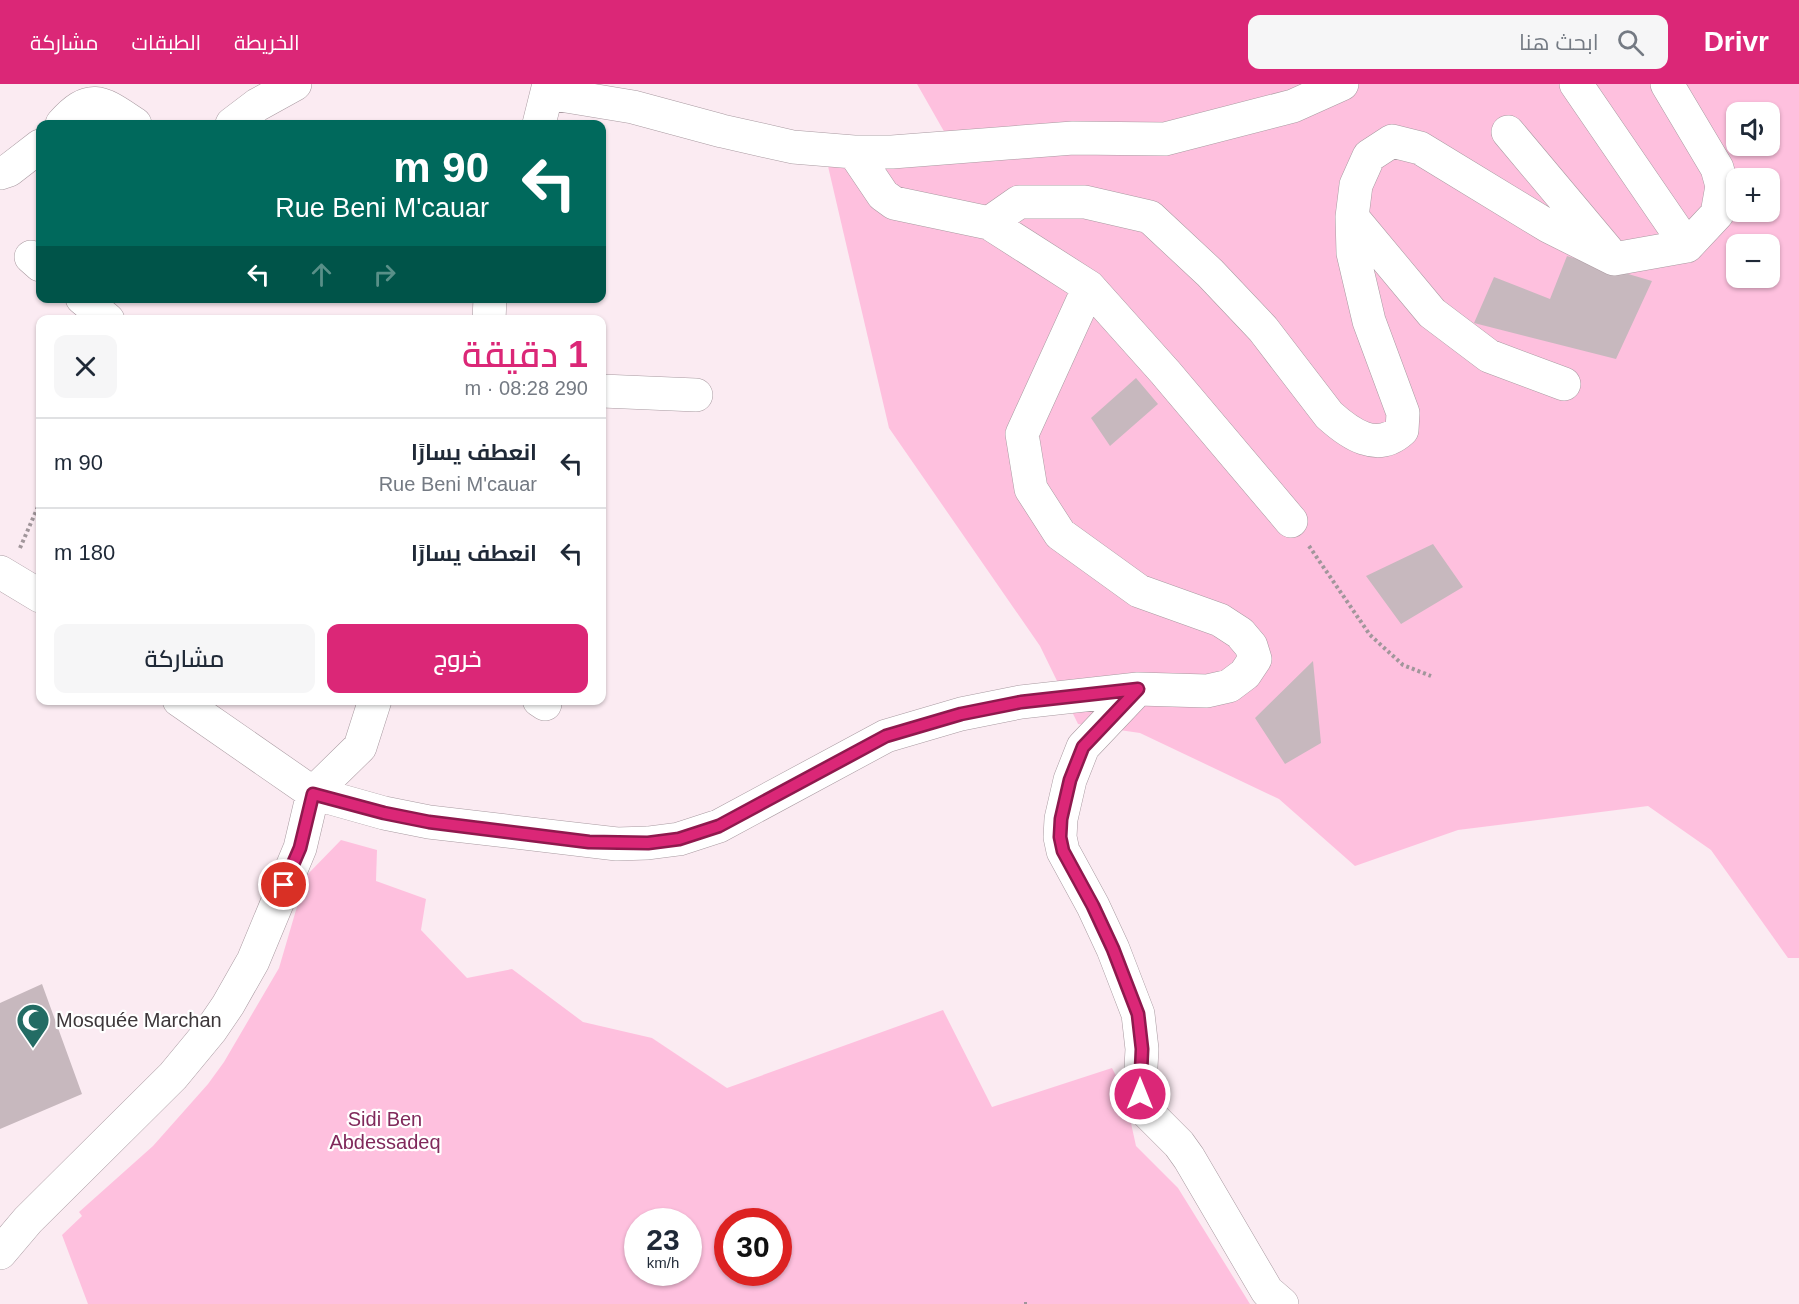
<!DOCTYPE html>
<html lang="ar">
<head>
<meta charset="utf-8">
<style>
  body { margin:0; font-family:Arial,Cairo,sans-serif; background:#f6f6f7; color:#1f2937; direction:rtl; height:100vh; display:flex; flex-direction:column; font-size:22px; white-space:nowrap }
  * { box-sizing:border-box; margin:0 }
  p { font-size:20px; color:#747a83 }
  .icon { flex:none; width:33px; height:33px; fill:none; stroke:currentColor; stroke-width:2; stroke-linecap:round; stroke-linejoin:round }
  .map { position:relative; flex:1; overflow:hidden; direction:ltr }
  .panel { position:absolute; left:36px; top:231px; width:570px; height:390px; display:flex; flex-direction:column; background:#fff; border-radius:12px; box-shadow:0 2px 4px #0004; direction:rtl }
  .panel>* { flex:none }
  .guide { position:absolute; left:36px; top:36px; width:570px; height:183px; border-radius:12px; box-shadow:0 2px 4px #0004; direction:rtl; background:#00695c; color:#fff; overflow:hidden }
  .tools { position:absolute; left:1726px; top:18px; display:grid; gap:12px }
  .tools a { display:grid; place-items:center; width:54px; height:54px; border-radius:12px; background:#fff; box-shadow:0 2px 4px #0004; font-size:30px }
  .speed { position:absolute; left:624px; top:1124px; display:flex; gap:12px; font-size:30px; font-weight:700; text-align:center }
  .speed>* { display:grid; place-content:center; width:78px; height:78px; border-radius:50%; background:#fff; box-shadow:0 2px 4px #0004; line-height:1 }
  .speed small { font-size:15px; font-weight:400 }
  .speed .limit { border:9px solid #d22; background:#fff; color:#111 }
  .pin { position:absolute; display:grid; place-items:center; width:51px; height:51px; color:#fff; margin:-26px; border:3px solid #fff; border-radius:50%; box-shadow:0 2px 6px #0007 }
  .me { position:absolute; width:66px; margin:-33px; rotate:0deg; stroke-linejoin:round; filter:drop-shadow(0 0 4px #0008) }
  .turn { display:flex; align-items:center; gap:21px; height:126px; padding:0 18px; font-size:27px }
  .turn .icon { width:78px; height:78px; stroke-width:2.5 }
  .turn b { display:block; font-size:42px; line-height:51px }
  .lanes { display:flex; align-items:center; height:57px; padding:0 18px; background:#0003; justify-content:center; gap:30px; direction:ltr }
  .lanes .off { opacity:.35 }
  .round { display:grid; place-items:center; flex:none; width:63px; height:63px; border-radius:12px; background:#f6f6f7 }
  .headline { display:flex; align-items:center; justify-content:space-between; height:102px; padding:0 18px }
  h1 { font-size:36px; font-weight:600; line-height:45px; color:#db2777 }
  .button { display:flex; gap:12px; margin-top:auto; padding:12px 18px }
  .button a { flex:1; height:69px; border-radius:12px; background:#db2777; color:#fff; font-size:24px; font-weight:600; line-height:69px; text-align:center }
  .button a+a { background:#f6f6f7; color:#1f2937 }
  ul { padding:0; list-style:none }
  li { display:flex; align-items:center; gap:18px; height:90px; padding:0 18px; border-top:2px solid #e0e1e3 }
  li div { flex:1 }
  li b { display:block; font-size:22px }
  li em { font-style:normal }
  header { display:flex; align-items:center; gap:36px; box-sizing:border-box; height:84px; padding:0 30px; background:#db2777; color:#fff }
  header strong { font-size:28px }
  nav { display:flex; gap:33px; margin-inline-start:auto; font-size:21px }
  .search { width:420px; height:54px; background:#f6f6f7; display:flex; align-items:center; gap:15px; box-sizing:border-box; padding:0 21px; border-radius:12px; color:#747a83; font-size:22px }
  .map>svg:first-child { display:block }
  .green { fill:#fec0de; fill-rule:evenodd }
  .building { fill:#c7b8be }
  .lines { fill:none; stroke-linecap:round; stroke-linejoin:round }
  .minor-casing { stroke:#a99aa1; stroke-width:34 }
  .path { stroke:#a1969b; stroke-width:4; stroke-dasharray:3 3; stroke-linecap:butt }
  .minor { stroke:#fff; stroke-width:33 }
  .route-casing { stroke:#8e194d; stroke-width:15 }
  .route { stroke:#db2777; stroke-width:10 }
  .labels { text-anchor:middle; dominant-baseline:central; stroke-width:4.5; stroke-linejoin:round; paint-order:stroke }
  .poi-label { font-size:20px; fill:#3d373a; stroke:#fff; text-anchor:start }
  .park-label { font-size:20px; fill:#80295b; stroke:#fff }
</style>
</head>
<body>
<header>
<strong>Drivr</strong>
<div class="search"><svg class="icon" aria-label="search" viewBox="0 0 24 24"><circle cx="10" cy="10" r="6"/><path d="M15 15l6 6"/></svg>ابحث هنا</div>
<nav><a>الخريطة</a><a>الطبقات</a><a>مشاركة</a></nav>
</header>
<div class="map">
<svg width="1799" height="1220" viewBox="0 0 1799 1220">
  <rect width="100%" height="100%" fill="#fbebf2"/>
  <path class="green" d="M917 0H1799V874H1788L1711 766 1648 722 1458 746 1355 782 1279 715 1140 649 1078 640 1040 562 889 344 827 78 954 65ZM1737 28H1770V62H1737ZM1737 94H1770V128H1737ZM1737 160H1770V194H1737Z
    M341 756 377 766 376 797 426 815 421 846 467 894 512 885 583 938 652 954 727 1004 943 926 992 1023 1112 984 1124 1007 1136 1062 1178 1104 1250 1220H88L62 1151 82 1132 79 1128 153 1062 208 1000 224 978 279 884 306 792ZM638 1137H688V1188H638ZM728 1137H778V1188H728Z"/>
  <path class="building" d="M1567 172 1652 197 1616 275 1474 239 1494 193 1550 215Z
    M1136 294 1158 320 1110 362 1091 334Z
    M1433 460 1463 503 1401 540 1366 492Z
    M1313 577 1321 659 1285 680 1255 634Z
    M42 900 82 1010 0 1045V919Z"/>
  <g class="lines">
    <defs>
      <path id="minor" d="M1576 0 1687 162
        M548 9 633 23 722 47 793 63 854 68H892L1073 54 1165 55 1293 22 1342 0
        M62 40C91 7 103 19 135 40
        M232 40 257 21 295 0
        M539 40 549 0
        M1508 48 1607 166
        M854 68 883 111 894 119 989 139
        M0 89 9 86 40 62
        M1352 133 1432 229 1489 272 1564 300
        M31 173 40 181
        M82 214 108 236
        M489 236 490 214
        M602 307 696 311
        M1291 437 1165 288 1089 203 989 139 1019 118H1085L1150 133 1210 189 1263 245 1329 331C1350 350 1377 369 1402 346L1403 329 1369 237 1353 169 1352 133 1356 101 1369 72 1392 57 1420 64 1548 142 1614 175 1687 162 1717 130 1722 102 1717 84 1667 0
        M0 488 40 512
        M1138 605 1083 663 1070 696 1061 735 1060 753 1063 767 1093 822 1113 865 1138 930 1142 965 1140 1001 1143 1021 1147 1028 1179 1060 1189 1074 1267 1207 1282 1220
        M179 616 313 709 384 729 429 738 617 760 648 759 679 755 719 742 886 652 961 630 1021 618 1138 605 1207 607 1229 602 1245 590 1255 575 1251 562 1240 549 1220 536 1139 507 1060 450 1031 405 1022 350 1089 203
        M539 616 545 620
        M0 1169 28 1136 173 992 211 946 228 921 253 877 300 764 313 709 360 663 375 616"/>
    </defs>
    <use href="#minor" class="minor-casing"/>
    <path class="path" d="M1309 462 1370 551 1403 581 1431 592
      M20 464 40 418
      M1024 1220H1030"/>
    <use href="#minor" class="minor"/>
  </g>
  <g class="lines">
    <defs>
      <path id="route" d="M284 801 300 764 313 710 384 729 429 738 589 758 648 759 679 755 719 742 886 652 961 630 1021 618 1138 605 1083 663 1070 696 1061 735 1060 753 1063 767 1093 822 1113 865 1138 930 1142 965 1140 1010"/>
    </defs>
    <use href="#route" class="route-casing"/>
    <use href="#route" class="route"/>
  </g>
  <defs>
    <symbol id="mosque-pin" viewBox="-11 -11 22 30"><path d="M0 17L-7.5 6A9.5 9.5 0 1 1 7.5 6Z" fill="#236c64" stroke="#fff"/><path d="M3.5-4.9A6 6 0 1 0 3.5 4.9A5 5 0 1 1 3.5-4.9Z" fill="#fff"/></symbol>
  </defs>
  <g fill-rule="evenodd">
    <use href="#mosque-pin" x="14" y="917" width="38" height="52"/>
  </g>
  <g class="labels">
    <g class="poi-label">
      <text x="56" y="936">Mosquée Marchan</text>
    </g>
    <g class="park-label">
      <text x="385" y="1035">Sidi Ben<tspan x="385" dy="23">Abdessadeq</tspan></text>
    </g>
  </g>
</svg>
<div class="tools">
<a><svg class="icon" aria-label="sound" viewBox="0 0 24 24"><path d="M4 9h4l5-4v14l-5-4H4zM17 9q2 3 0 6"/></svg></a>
<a>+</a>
<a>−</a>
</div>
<div class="speed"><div>23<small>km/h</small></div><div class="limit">30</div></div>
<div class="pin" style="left:284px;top:801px;background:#d93025"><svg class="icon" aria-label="arrive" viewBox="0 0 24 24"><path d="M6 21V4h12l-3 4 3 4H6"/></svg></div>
<svg class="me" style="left:1140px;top:1010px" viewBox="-20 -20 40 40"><circle r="17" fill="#db2777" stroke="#fff" stroke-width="3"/><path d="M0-11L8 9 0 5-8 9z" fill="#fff"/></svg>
<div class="guide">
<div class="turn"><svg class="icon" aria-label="left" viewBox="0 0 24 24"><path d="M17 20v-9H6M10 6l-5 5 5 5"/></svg><div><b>90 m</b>Rue Beni M'cauar</div></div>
<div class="lanes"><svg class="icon" aria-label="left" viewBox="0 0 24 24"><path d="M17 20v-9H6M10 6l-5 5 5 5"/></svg><svg class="icon off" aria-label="ahead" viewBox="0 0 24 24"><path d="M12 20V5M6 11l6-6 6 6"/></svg><svg class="icon off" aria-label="right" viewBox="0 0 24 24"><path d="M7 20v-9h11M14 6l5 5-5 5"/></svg></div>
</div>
<section class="panel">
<div class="headline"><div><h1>1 دقيقة</h1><p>290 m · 08:28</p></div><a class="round"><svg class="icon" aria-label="close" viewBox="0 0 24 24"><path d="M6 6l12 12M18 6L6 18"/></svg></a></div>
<ul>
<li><svg class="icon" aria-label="left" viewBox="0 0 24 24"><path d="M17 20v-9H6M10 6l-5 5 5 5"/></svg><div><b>انعطف يسارًا</b><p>Rue Beni M'cauar</p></div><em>90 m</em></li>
<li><svg class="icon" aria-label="left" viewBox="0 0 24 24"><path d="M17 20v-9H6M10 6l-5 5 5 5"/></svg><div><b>انعطف يسارًا</b></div><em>180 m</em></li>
</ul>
<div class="button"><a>خروج</a><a>مشاركة</a></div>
</section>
</div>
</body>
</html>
